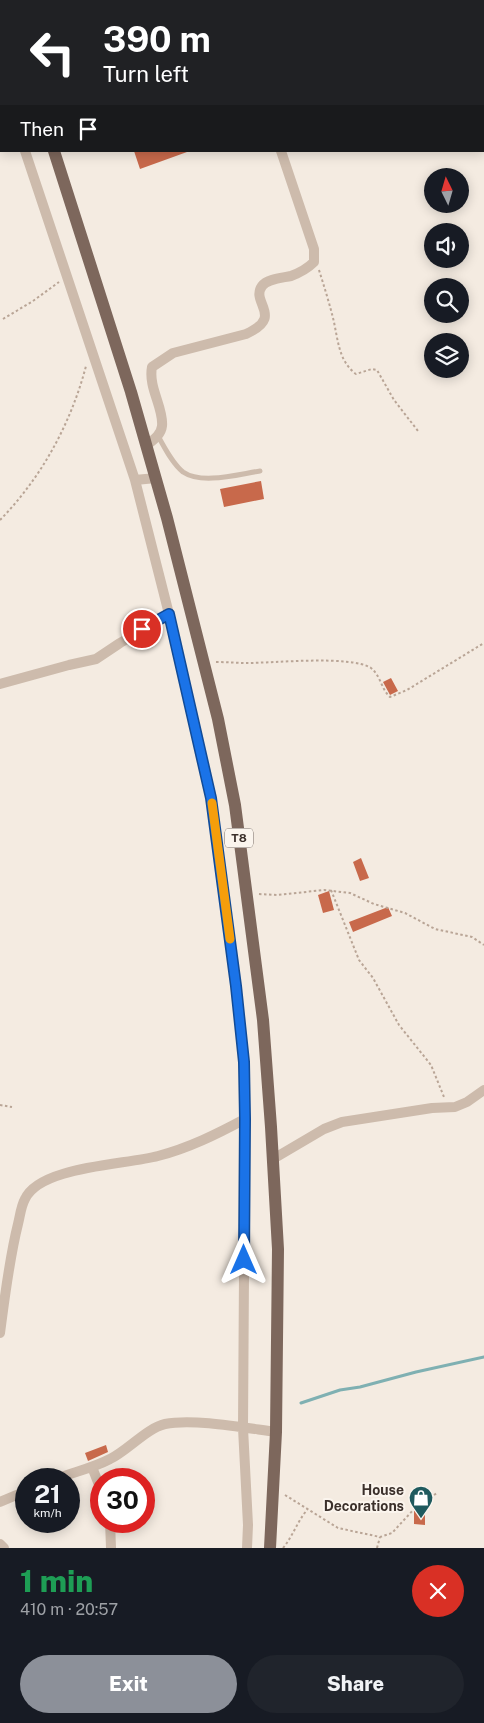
<!DOCTYPE html>
<html lang="en">
<head>
<meta charset="utf-8">
<style>
  body { margin:0; font-family:"Public Sans",sans-serif; background:#20242c; color:#f1f3f6; height:100vh; display:flex; flex-direction:column; font-size:19px; white-space:nowrap }
  * { box-sizing:border-box; margin:0 }
  p { font-size:16px; color:#9ea1a6 }
  .icon { flex:none; width:28px; height:28px; fill:none; stroke:currentColor; stroke-width:2; stroke-linecap:round; stroke-linejoin:round }
  .map { position:relative; height:1548px; overflow:hidden }
  .side { display:flex; flex-direction:column; background:#171b24; flex:1 }
  .side>* { flex:none }
  .hud { position:absolute; left:0px; top:0px; width:485px; height:152px; box-shadow:0 2px 12px #0003; background:#202124; color:#fff; overflow:hidden }
  .needle { width:32px; rotate:355deg }
  .controls { position:absolute; left:424px; top:168px; display:grid; gap:10px }
  .controls a { display:grid; place-items:center; width:45px; height:45px; border-radius:50%; background:#171b24; box-shadow:0 2px 12px #0003; font-size:25px }
  .speed { position:absolute; left:15px; top:1468px; display:flex; gap:10px; font-size:25px; font-weight:700; text-align:center }
  .speed>* { display:grid; place-content:center; width:65px; height:65px; border-radius:50%; background:#171b24; box-shadow:0 2px 12px #0003; line-height:1 }
  .speed small { font-size:12px; font-weight:400 }
  .speed .limit { border:8px solid #d22; background:#fff; color:#111 }
  .pin { position:absolute; display:grid; place-items:center; width:42px; height:42px; color:#fff; margin:-21px; border:2px solid #fff; border-radius:50%; box-shadow:0 1px 5px #0007 }
  .me { position:absolute; width:55px; margin:-28px; rotate:0deg; stroke-linejoin:round; filter:drop-shadow(0 0 4px #0008) }
  .turn { display:flex; align-items:center; gap:18px; height:105px; padding:0 20px; font-size:22px }
  .turn .icon { width:65px; height:65px; stroke-width:2.5 }
  .turn b { display:block; font-size:35px; line-height:42px }
  .then { display:flex; align-items:center; height:48px; padding:0 20px; background:#0003; gap:10px; font-size:19px }
  .round { display:grid; place-items:center; flex:none; width:52px; height:52px; border-radius:26px; background:#20242c }
  .overview { display:flex; align-items:center; justify-content:space-between; height:85px; padding:0 20px }
  h1 { font-size:30px; font-weight:800; line-height:38px; color:#1e9e55 }
  .cta { display:flex; gap:10px; margin-top:auto; padding:10px 20px }
  .cta a { flex:1; height:58px; border-radius:30px; background:#8c9099; color:#fff; font-size:20px; font-weight:800; line-height:58px; text-align:center }
  .cta a+a { background:#20242c; color:#f1f3f6 }
  .map>svg:first-child { display:block }
  .lines { fill:none; stroke-linecap:round; stroke-linejoin:round }
  .stream { stroke:#7fb0b2; stroke-width:3 }
  .building { fill:#c8694b }
  .path { stroke:#b9a596; stroke-width:2; stroke-dasharray:2.5 2.5; stroke-linecap:butt }
  .lane { stroke:#cdbbac; stroke-width:5 }
  .street { stroke:#cdbbac; stroke-width:10 }
  .primary { stroke:#7d675c; stroke-width:12 }
  .route-casing { stroke:#114b97; stroke-width:12 }
  .route { stroke:#1a73e8; stroke-width:9 }
  .slow { stroke:#f59e0b; stroke-width:9 }
  .labels { text-anchor:middle; dominant-baseline:central; stroke-width:4; stroke-linejoin:round; paint-order:stroke }
  .shield { fill:#fbf5ee; stroke:#756b66; stroke-width:1 }
  .shield-label { font-size:12px; font-weight:bold; fill:#3b302b }
  .poi-label { font-size:14px; font-weight:bold; fill:#3b302b; stroke:#fbf5ee; text-anchor:end }
</style>
</head>
<body>
<div class="map">
<svg width="484" height="1548" viewBox="0 0 484 1548">
  <rect width="100%" height="100%" fill="#f4ebe1"/>
  <g class="lines">
    <path class="stream" d="M301 1403 340 1390 360 1387 416 1372 484 1357"/>
  </g>
  <path class="building" d="M134 151H186L187 152 140 169Z
    M261 481 264 499 224 507 220 489Z
    M391 678 398 691 390 695 383 682Z
    M361 858 369 878 360 881 353 862Z
    M329 891 334 910 323 913 318 895Z
    M388 907 392 916 353 932 349 922Z
    M106 1445 108 1452 88 1461 85 1453Z
    M414 1511H425V1525L414 1524Z"/>
  <g class="lines">
    <path class="path" d="M129 0V1
      M319 270C324 286 329 302 333 318 338 338 338 361 356 374L372 369 377 370 394 400 418 431
      M3 319 33 301 59 282
      M0 520C42 477 71 423 86 366
      M216 662C227 662 237 663 247 663 274 663 351 655 371 668 381 676 381 689 390 697L407 690 484 643
      M331 890 359 960 373 978 399 1025 431 1065 444 1097
      M259 894 277 895 324 890 350 893 374 904 405 913 435 929 472 937 484 945
      M0 1105 12 1107
      M285 1495 338 1528 380 1537 392 1533 415 1508 437 1493
      M283 1548C293 1536 297 1522 307 1510
      M377 1548 380 1537"/>
    <path class="lane" d="M158 436C165 448 172 463 183 472 202 485 239 474 260 471"/>
    <path class="street" d="M235 0V1
      M446 0V1
      M0 70 1 75
      M25 151 135 480 156 478
      M147 445C153 440 161 435 162 426 164 408 148 388 152 367L173 353 246 334C285 316 250 303 262 286 267 279 282 278 291 276 299 273 308 268 314 262V249L281 151
      M135 480 169 614 211 798 236 986 244 1062 245 1119 243 1428 248 1525 247 1548
      M0 684 69 665 96 659 120 643 169 614
      M273 1159 324 1129 342 1122 432 1108 455 1107 467 1102 484 1090
      M0 1333C5 1296 9 1260 18 1224 20 1216 21 1206 25 1199 40 1166 125 1165 158 1156 189 1148 217 1134 245 1119
      M92 1467 101 1490
      M56 1479C74 1472 93 1468 110 1459 127 1451 147 1428 165 1424 193 1418 246 1428 276 1432
      M0 1502 26 1491
      M110 1521 111 1548
      M0 1544 4 1548"/>
    <path class="primary" d="M9 0 10 1
      M54 151 131 392 167 518 218 719 235 805 263 1020 271 1127 278 1249 276 1432 270 1548"/>
  </g>
  <g class="lines">
    <defs>
      <path id="route" d="M142 629 169 614 211 798 236 986 244 1062 245 1119 244 1260"/>
    </defs>
    <use href="#route" class="route-casing"/>
    <use href="#route" class="route"/>
    <path class="slow" d="M212 803 230 939"/>
  </g>
  <defs>
    <symbol id="shop-pin" viewBox="-11 -11 22 30"><path d="M0 17L-7.5 6A9.5 9.5 0 1 1 7.5 6Z" fill="#1f5a5e" stroke="#fbf5ee"/><path d="M-5-2.5h2.3a2.7 3.5 0 0 1 5.4 0H5L5.5 6h-11ZM-1.5-2.5h3a1.5 2.3 0 0 0-3 0Z" fill="#fff"/></symbol>
  </defs>
  <g fill-rule="evenodd">
    <use href="#shop-pin" x="407" y="1484" width="28" height="38"/>
  </g>
  <g class="labels">
    <rect class="shield" x="225" y="828.5" width="28" height="19" rx="4"/>
    <g class="shield-label">
      <text x="239" y="838">T8</text>
    </g>
    <g class="poi-label">
      <text x="404" y="1490">House<tspan x="404" dy="16">Decorations</tspan></text>
    </g>
  </g>
</svg>
<div class="controls">
<a><svg class="needle" viewBox="-14 -14 28 28"><path d="M0-13l5 13h-10z" fill="#e53935"/><path d="M0 13l5-13h-10z" fill="#9ea1a6"/></svg></a>
<a><svg class="icon" aria-label="sound" viewBox="0 0 24 24"><path d="M4 9h4l5-4v14l-5-4H4zM17 9q2 3 0 6"/></svg></a>
<a><svg class="icon" aria-label="search" viewBox="0 0 24 24"><circle cx="10" cy="10" r="6"/><path d="M15 15l6 6"/></svg></a>
<a><svg class="icon" aria-label="layers" viewBox="0 0 24 24"><path d="M12 4l9 5-9 5-9-5zM3 14l9 5 9-5"/></svg></a>
</div>
<div class="speed"><div>21<small>km/h</small></div><div class="limit">30</div></div>
<div class="pin" style="left:142px;top:629px;background:#d93025"><svg class="icon" aria-label="arrive" viewBox="0 0 24 24"><path d="M6 21V4h12l-3 4 3 4H6"/></svg></div>
<svg class="me" style="left:244px;top:1260px" viewBox="-20 -20 40 40"><path d="M0-17L14 15 0 8-14 15z" fill="#1a73e8" stroke="#fff" stroke-width="4"/></svg>
<div class="hud">
<div class="turn"><svg class="icon" aria-label="left" viewBox="0 0 24 24"><path d="M17 20v-9H6M10 6l-5 5 5 5"/></svg><div><b>390 m</b>Turn left</div></div>
<div class="then">Then<svg class="icon" aria-label="arrive" viewBox="0 0 24 24"><path d="M6 21V4h12l-3 4 3 4H6"/></svg></div>
</div>
</div>
<section class="side">
<div class="overview"><div><h1>1 min</h1><p>410 m · 20:57</p></div><a class="round" style="background:#d93025;color:#fff"><svg class="icon" aria-label="close" viewBox="0 0 24 24"><path d="M6 6l12 12M18 6L6 18"/></svg></a></div>
<div class="cta"><a>Exit</a><a>Share</a></div>
</section>
</body>
</html>
